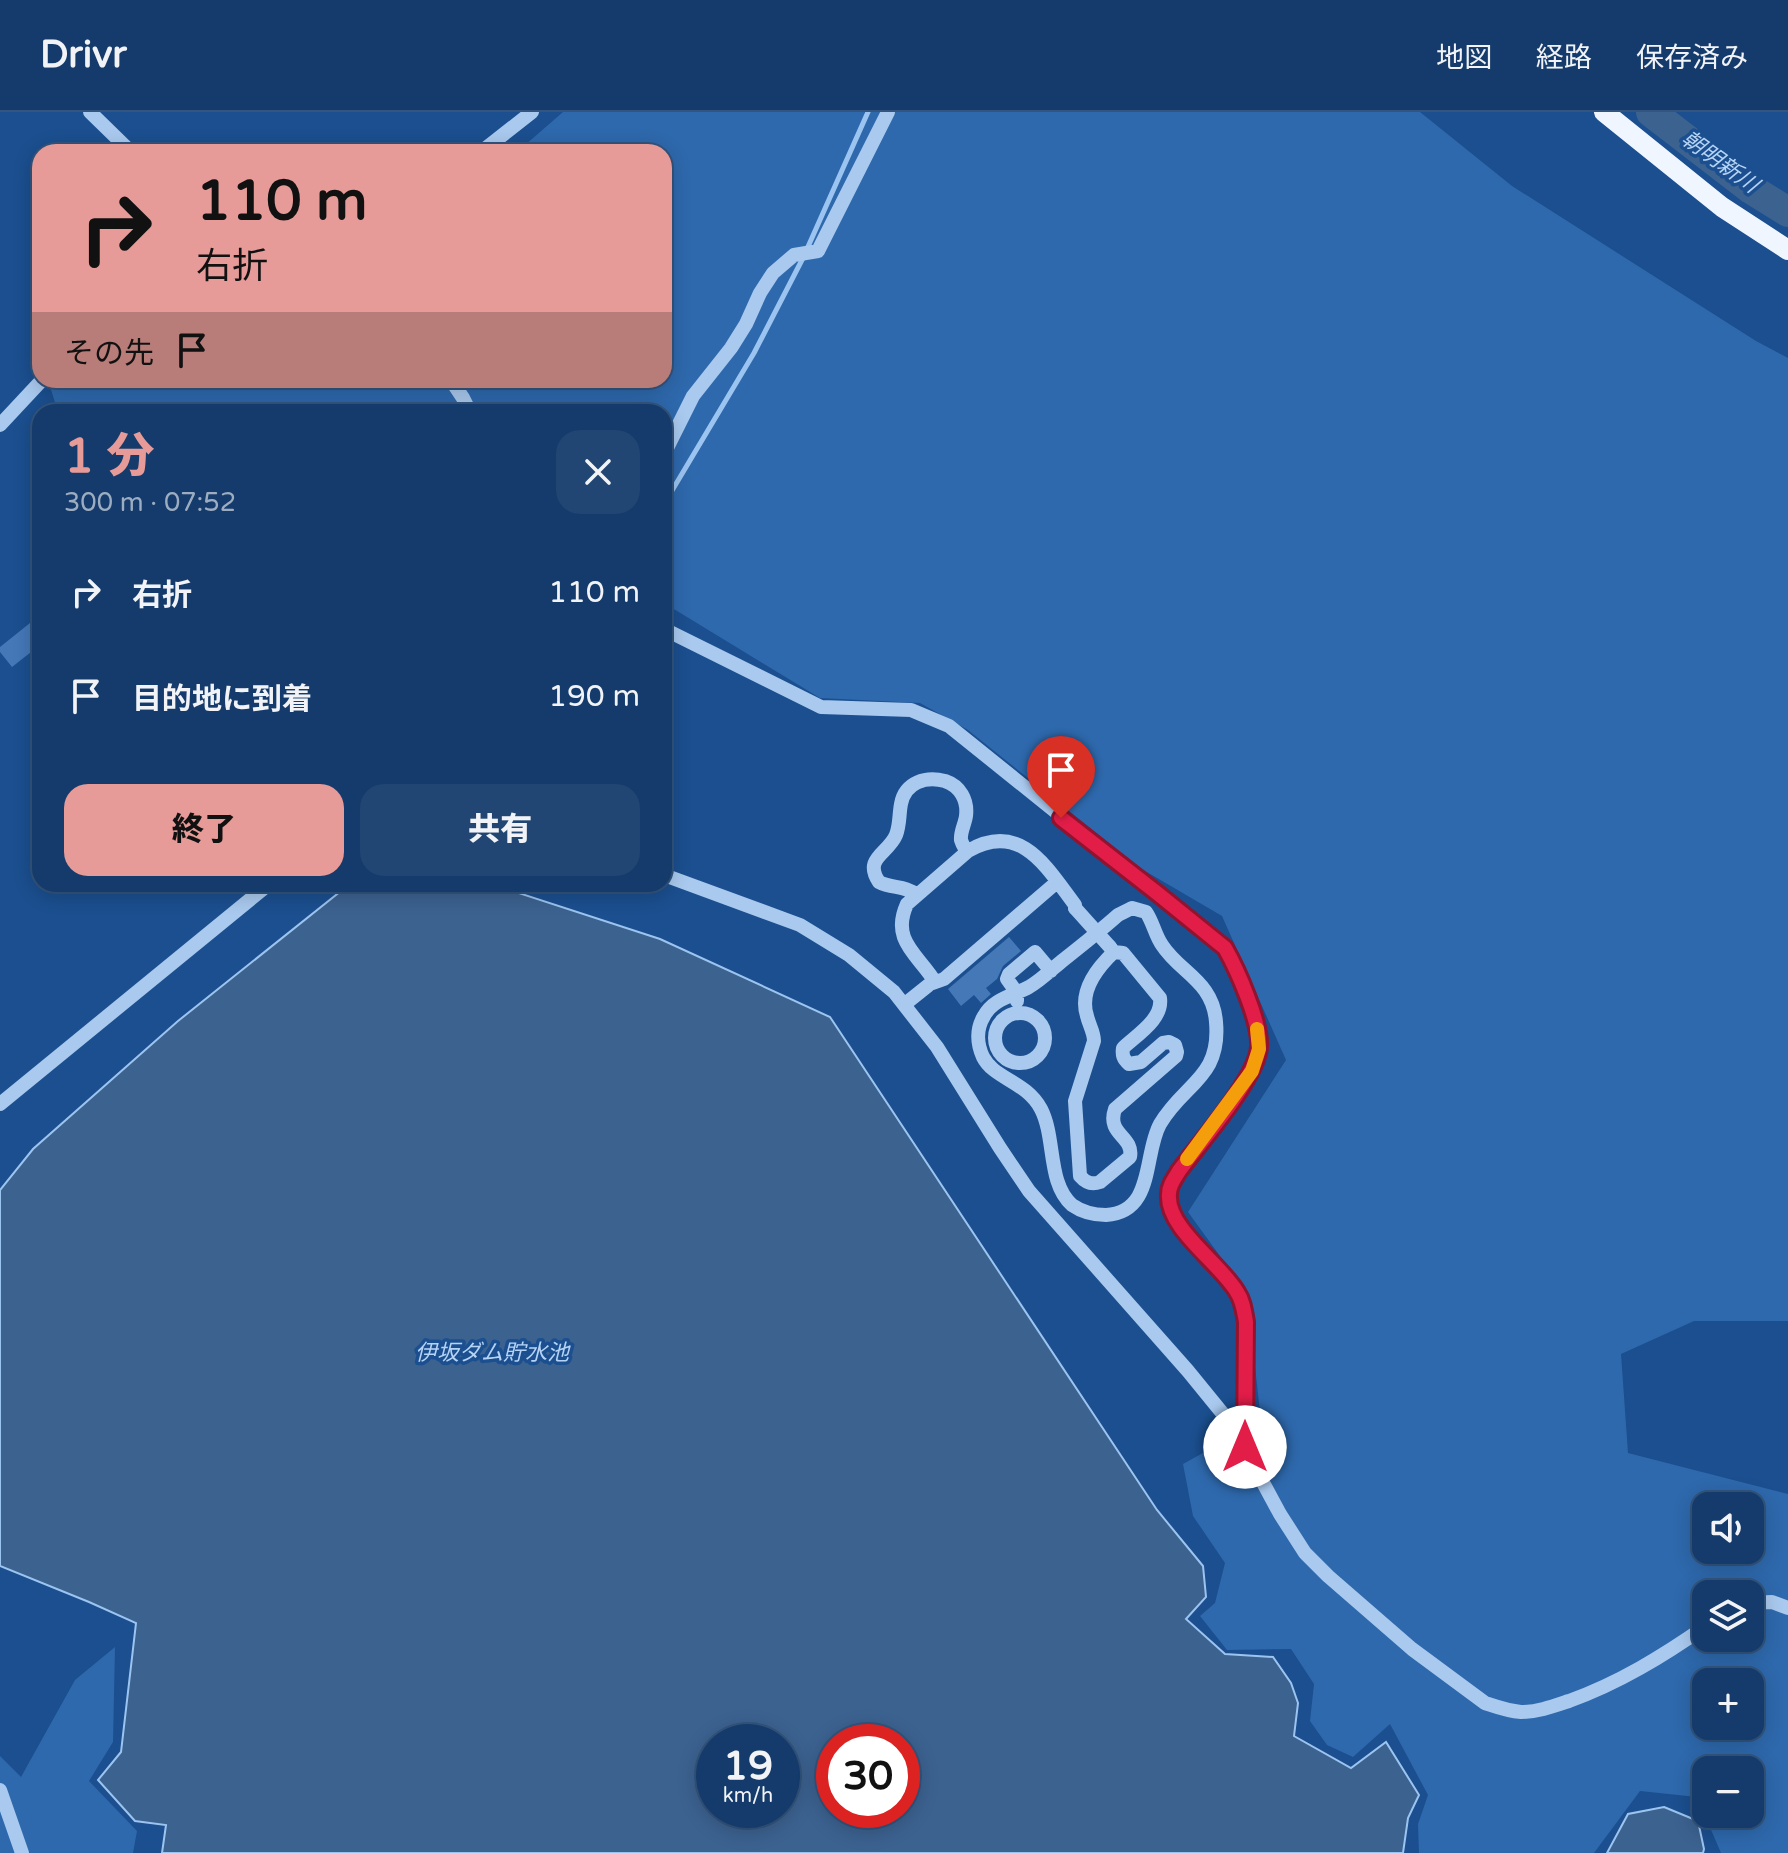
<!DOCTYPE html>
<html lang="ja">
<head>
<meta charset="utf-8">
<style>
  body { margin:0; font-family:"Varela Round","Noto Sans JP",sans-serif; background:#214673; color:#f1f3f6; height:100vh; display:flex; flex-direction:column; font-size:30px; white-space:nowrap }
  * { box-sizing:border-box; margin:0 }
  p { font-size:26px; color:#9dadc1 }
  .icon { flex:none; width:44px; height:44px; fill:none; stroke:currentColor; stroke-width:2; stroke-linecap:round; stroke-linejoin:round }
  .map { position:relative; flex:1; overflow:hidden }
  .sheet { position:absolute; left:32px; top:292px; width:640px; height:488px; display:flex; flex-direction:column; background:#143b6b; border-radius:24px; box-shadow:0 4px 20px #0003,0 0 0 2px #33557e }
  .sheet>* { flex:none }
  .top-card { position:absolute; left:32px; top:32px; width:640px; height:244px; border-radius:24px; box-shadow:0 4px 20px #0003,0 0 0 2px #33557e; background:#e69b98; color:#111; overflow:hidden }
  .fabs { position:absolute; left:1692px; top:1380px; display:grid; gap:16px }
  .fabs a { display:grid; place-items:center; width:72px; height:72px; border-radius:16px; background:#143b6b; box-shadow:0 4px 20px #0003,0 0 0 2px #33557e; font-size:40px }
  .speed { position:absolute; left:696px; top:1612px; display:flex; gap:16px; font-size:40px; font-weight:700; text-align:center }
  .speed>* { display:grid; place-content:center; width:104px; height:104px; border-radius:50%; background:#143b6b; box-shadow:0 4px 20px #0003,0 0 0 2px #33557e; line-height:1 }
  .speed small { font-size:20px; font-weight:400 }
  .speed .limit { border:12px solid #d22; background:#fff; color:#111 }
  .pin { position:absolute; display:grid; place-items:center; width:68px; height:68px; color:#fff; margin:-82px -34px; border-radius:50% 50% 50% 0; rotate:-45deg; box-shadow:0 0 8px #0007 }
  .pin .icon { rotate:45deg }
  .me { position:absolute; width:88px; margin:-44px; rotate:0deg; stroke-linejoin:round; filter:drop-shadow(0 0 6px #0008) }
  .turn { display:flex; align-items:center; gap:28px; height:168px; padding:0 32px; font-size:36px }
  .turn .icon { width:104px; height:104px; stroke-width:2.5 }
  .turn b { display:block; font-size:56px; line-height:68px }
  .then { display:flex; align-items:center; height:76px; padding:0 32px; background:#0003; gap:16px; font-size:30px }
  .round { display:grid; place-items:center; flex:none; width:84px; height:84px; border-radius:24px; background:#214673 }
  .headline { display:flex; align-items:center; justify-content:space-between; height:136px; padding:0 32px }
  h1 { font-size:48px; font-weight:800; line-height:60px; color:#e69b98 }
  .action { display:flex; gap:16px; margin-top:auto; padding:16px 32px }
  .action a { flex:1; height:92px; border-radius:24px; background:#e69b98; color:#111; font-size:32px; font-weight:800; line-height:92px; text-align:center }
  .action a+a { background:#214673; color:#f1f3f6 }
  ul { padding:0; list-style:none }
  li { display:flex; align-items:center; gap:24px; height:104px; padding:0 32px }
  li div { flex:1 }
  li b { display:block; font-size:30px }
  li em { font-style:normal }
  header { display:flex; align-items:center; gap:48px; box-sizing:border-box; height:112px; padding:0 40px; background:#143b6b; border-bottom:2px solid #33557e }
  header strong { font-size:38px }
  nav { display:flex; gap:44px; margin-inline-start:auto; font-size:28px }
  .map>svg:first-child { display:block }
  .green { fill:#2e69ad; fill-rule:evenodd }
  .water { fill:#3c6290; stroke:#9cc4f0; stroke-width:2; fill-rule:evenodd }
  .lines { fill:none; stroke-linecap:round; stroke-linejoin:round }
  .stream { stroke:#9cc4f0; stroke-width:5 }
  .river { stroke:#3c6290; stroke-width:30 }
  .building { fill:#4478b7 }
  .minor { stroke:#a9c9ee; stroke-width:14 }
  .major { stroke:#f0f6ff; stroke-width:20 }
  .minor-bridge { stroke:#a9c9ee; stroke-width:14 }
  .route-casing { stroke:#92132f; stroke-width:20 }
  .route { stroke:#e11d48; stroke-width:14 }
  .slow { stroke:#f59e0b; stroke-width:14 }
  .labels { text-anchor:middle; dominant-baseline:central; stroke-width:7; stroke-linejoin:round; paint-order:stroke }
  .water-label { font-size:22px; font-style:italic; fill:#b5d3f5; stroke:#1b4f8f }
</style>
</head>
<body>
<header>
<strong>Drivr</strong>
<nav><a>地図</a><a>経路</a><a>保存済み</a></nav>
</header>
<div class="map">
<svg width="1788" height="1741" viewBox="0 0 1788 1741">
  <rect width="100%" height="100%" fill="#1b4f8f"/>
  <path class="green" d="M563 0H1420L1512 74 1756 229 1788 246V1209H1694L1621 1242 1628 1341 1788 1382V1741H1721L1697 1685 1640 1679 1594 1741H1419L1418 1712 1428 1683 1390 1612 1353 1645 1327 1633 1310 1609 1314 1572 1291 1537 1227 1538 1200 1504 1215 1491 1225 1451 1193 1404 1183 1352 1261 1309 1248 1191 1241 1173 1188 1100 1286 948 1222 804 1140 756 968 618 920 591 820 586 664 491V300H58L48 268H664V40H517ZM1706 1394H1750V1438H1706ZM1706 1482H1750V1526H1706ZM1706 1570H1750V1614H1706ZM1706 1658H1750V1702H1706Z
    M115 1535 113 1630 89 1669 137 1719 133 1741H0V1644L21 1665 75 1568Z"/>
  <path class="water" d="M371 772H491L660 827 830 905 1157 1398 1203 1454 1206 1485 1186 1507 1225 1542 1273 1545 1291 1571 1298 1591 1294 1624 1351 1656 1386 1630 1419 1683 1408 1706 1403 1741H162L166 1713 135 1709 98 1668 121 1640 136 1511 89 1490 0 1454V1078L33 1037 178 909 346 775ZM714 1630H782V1698H714ZM834 1630H902V1698H834Z
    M1664 1695 1698 1709 1704 1737 1703 1741H1607L1628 1702Z"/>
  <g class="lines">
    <path class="stream" d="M807 137 868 0
      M664 392 754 241 803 146"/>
    <path class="river" d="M1651 0 1751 77 1788 100"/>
  </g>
  <path class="building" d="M40 503V533L12 555 0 540V535Z
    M1009 825 1021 839 1003 854 997 867 986 876 991 882 981 891 974 883 961 894 948 877Z"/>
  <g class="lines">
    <path class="minor" d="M90 0 131 40
      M481 40 532 0
      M451 268 463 286 470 300
      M0 313 42 268
      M664 342 693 284 731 236 746 212 760 181 773 161 794 143 818 139 888 0
      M664 517 821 595 911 598 949 614 1225 836C1234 850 1239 866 1245 881 1252 898 1260 917 1259 935 1257 965 1199 1032 1179 1059 1175 1066 1169 1073 1169 1082 1167 1116 1219 1151 1237 1180 1243 1189 1244 1199 1246 1210L1245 1334
      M664 763 800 813 849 843 894 880 937 935 1000 1036 1029 1079 1188 1259 1232 1313 1280 1402 1305 1441 1328 1464 1412 1537 1485 1591C1497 1595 1508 1599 1521 1600 1538 1600 1554 1594 1569 1589 1619 1571 1663 1544 1706 1514
      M917 783C905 773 892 777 879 770 863 746 888 742 896 723 900 713 899 702 901 692 905 670 926 664 945 669 960 674 968 688 966 704 965 712 960 720 961 728 963 734 964 735 968 739
      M1132 796 1146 800C1153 810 1155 823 1162 833 1180 861 1213 869 1216 910 1221 966 1184 971 1160 1012 1143 1043 1155 1100 1106 1103 1094 1103 1082 1100 1072 1093 1047 1071 1056 1026 1041 997 1026 969 994 967 983 945 977 932 976 917 984 904 993 887 1012 884 1029 875 1041 868 1051 858 1062 849 1081 834 1100 819 1118 803Z
      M1110 835 1114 840 1123 841 1160 886C1163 907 1138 922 1123 936 1122 943 1123 947 1129 952L1141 950 1163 931 1169 930 1175 933 1177 940 1176 944 1115 997C1106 1023 1134 1024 1130 1045L1100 1070C1092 1073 1086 1071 1080 1064L1075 989 1094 929C1094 920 1089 913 1087 904 1079 879 1097 856 1114 840
      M935 870C919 843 890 829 907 792L968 739C1021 708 1047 756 1075 793V796
      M1017 889V881L1007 867 1009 862 1035 840 1051 859
      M905 892 930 872 944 867 1057 770
      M995 926a25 25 0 1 1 50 0a25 25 0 1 1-50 0Z
      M0 992 269 772
      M1750 1491 1772 1490 1788 1496
      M0 1678 22 1741"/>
    <path class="major" d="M1604 0 1722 95 1788 138"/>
    <path class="minor-bridge" d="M1075 796 1110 835"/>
  </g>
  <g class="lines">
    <defs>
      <path id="route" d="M1061 706 1157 781 1225 836C1237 857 1261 911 1259 935 1257 966 1199 1032 1179 1059 1175 1066 1169 1073 1169 1082 1166 1116 1220 1151 1237 1180 1243 1189 1244 1199 1246 1210L1245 1335"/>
    </defs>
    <use href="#route" class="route-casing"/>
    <use href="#route" class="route"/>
    <path class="slow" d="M1187 1047 1252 959 1259 937 1257 917"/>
  </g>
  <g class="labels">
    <g class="water-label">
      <text transform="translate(1720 50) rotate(36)">朝明新川</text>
      <text x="492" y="1241">伊坂ダム貯水池</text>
    </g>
  </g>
</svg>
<div class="fabs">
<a><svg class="icon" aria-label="sound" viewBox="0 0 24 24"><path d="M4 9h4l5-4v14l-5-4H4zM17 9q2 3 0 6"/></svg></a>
<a><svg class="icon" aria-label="layers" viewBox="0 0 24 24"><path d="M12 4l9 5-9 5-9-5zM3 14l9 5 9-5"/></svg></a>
<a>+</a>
<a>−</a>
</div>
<div class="speed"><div>19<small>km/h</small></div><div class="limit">30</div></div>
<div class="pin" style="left:1061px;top:706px;background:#d93025"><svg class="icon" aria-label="arrive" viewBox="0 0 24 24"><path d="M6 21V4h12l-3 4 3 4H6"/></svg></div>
<svg class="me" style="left:1245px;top:1335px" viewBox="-20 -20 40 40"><circle r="19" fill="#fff"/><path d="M0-13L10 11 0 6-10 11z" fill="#e11d48"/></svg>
<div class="top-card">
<div class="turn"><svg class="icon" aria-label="right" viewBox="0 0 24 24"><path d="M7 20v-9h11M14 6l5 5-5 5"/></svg><div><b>110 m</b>右折</div></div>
<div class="then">その先<svg class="icon" aria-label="arrive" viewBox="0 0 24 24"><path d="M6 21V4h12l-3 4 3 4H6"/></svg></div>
</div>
<section class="sheet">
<div class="headline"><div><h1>1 分</h1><p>300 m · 07:52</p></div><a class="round"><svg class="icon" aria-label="close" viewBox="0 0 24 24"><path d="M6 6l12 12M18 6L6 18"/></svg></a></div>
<ul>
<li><svg class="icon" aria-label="right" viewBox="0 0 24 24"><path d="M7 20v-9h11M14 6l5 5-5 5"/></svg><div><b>右折</b></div><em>110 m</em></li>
<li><svg class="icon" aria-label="arrive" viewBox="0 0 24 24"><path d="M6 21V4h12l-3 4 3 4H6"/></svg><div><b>目的地に到着</b></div><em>190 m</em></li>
</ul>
<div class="action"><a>終了</a><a>共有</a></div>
</section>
</div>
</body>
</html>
